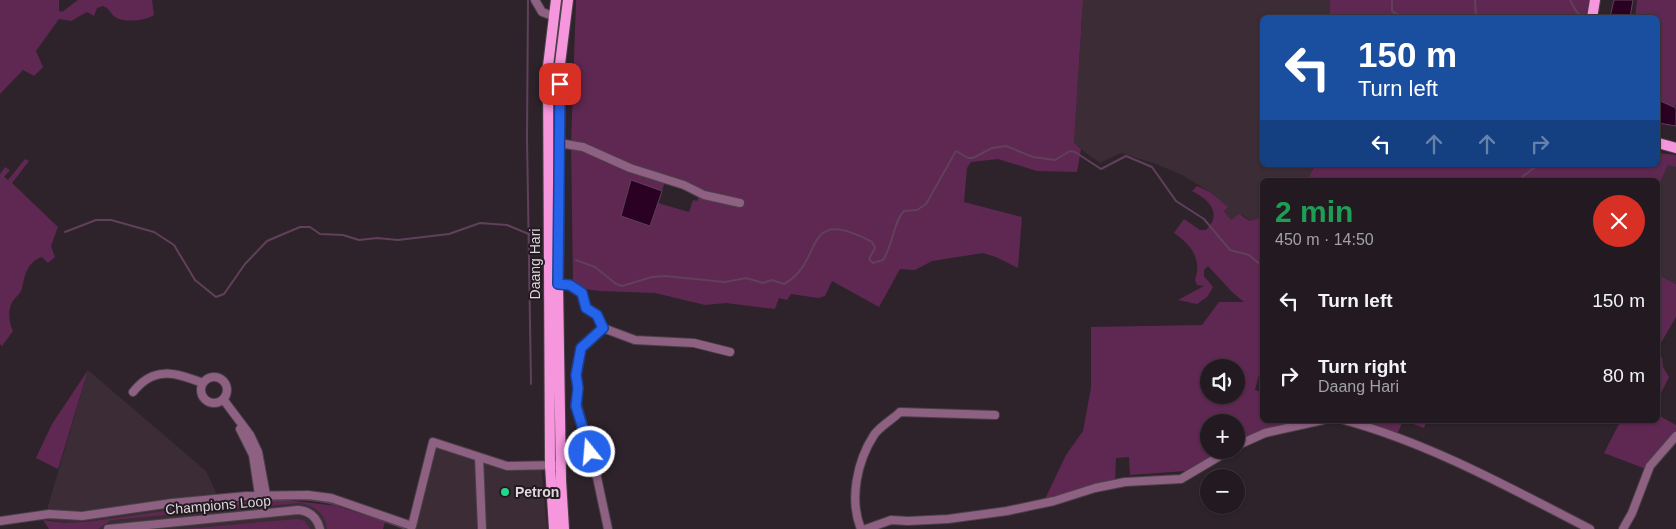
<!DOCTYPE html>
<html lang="en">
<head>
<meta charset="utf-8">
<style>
  body { margin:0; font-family:Helvetica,sans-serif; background:#2a2329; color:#f1f3f6; height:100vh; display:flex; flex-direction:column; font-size:19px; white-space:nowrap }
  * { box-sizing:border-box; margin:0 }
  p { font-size:16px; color:#a2a1a5 }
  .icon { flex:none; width:28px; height:28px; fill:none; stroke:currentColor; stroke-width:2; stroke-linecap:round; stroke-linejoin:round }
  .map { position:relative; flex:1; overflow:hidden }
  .panel { position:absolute; left:1260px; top:178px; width:400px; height:245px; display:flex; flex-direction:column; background:#221a20; border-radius:8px; box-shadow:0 1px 4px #0004,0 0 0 1px #3f383e }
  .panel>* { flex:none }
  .guide { position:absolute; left:1260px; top:15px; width:400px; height:152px; border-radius:8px; box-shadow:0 1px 4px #0004,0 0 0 1px #3f383e; background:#1a4fa0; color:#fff; overflow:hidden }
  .fabs { position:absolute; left:1200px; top:359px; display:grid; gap:10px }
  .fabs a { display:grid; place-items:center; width:45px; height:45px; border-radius:50%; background:#221a20; box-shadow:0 1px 4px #0004,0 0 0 1px #3f383e; font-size:25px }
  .pin { position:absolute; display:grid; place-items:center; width:42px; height:42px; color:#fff; margin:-21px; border-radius:10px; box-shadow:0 2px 8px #0006 }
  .me { position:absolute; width:55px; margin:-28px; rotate:343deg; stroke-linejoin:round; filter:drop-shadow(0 0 4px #0008) }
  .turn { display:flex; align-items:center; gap:18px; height:105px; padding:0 15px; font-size:22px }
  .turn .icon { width:65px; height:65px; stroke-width:2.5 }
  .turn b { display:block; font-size:35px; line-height:42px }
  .lanes { display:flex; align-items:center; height:48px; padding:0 15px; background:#0003; justify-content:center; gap:25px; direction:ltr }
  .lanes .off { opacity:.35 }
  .round { display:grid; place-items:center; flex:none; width:52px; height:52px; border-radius:26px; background:#2a2329 }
  .summary { display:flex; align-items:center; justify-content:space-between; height:85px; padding:0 15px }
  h1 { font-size:30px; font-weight:700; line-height:38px; color:#1e9e55 }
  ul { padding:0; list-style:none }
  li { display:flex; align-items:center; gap:15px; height:75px; padding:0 15px }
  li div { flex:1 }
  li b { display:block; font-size:19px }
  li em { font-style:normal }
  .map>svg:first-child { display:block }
  .built { fill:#3b2c36 }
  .green { fill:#5f2852; fill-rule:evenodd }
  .water { fill:#2a0023; stroke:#60405a }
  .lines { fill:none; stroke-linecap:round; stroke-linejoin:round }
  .stream { stroke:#60405a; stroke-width:2 }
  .minor-casing { stroke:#4a4047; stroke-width:10 }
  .major-casing { stroke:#4a4047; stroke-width:12 }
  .minor { stroke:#8e6082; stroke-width:8 }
  .major { stroke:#f697de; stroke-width:10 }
  .route-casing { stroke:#184099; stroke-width:12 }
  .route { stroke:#2563eb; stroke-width:9 }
  .poi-dot { fill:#21d887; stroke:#241a21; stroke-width:2 }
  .labels { text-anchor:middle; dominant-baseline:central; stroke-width:4; stroke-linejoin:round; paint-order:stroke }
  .street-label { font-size:14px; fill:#ded7dc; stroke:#241a21 }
  .poi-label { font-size:14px; font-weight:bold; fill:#ded7dc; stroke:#241a21; text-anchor:start }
</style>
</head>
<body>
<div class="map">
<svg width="1676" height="529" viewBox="0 0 1676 529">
  <rect width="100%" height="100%" fill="#2e232b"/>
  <path class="built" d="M1083 0H1330V17L1262 18V165H1315L1307 180H1262V217L1250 221 1243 215 1231 220 1224 211 1227 207 1210 192 1182 175 1156 164 1121 153 1100 163 1086 153 1074 143Z
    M1668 165 1676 167V284L1658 275V187Z
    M88 370 206 471 222 506 284 500 323 504 331 529H95V521L64 523 48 520V506Z
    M430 436 508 461 541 462 547 529H407Z"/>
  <path class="green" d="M0 0H59V11L62 12 78 0H152L154 15C145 21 124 23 115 17 110 13 109 8 103 6L97 8 94 16 87 12 71 21 59 19 36 51 43 67 34 76 23 70 0 94Z
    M576 0H1083L1074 143 1081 149 1077 172 1037 171 998 159 971 162 967 168 964 202 1022 217 1018 268 996 257 983 253 932 261 915 270 900 269 879 307 832 281 825 296 818 298 791 294 787 300 779 298 775 309 726 303 705 305 655 293 599 291 585 289 573 283 571 144ZM631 180 662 191 665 181 700 194 697 201 693 200 689 212 658 203 650 226 621 216Z
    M1330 0H1592L1589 17 1330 18Z
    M1637 0H1676V105L1673 108 1658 100V18H1635Z
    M1658 153 1676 155V167L1668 165 1658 187V180H1307L1315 165H1658Z
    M25 159 29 161 12 183 58 227 51 246 55 257 48 263 42 257C27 262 25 275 22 288 21 294 15 297 13 301 7 309 9 323 13 331L2 346 0 344V174L5 167 10 170 4 177 8 180Z
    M1197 186 1210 192 1228 207 1224 211 1231 220 1239 214 1250 221 1262 217V362L1255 390 1262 392V420H1312L1236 443V422H1209V450H1225L1186 471 1130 475 1129 457 1116 458 1115 480 1045 499 1066 455 1083 431 1091 388V327L1202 325 1219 302H1244L1232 292 1208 266 1204 270V276L1213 287 1207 297 1197 304 1178 300 1204 286 1197 285 1195 280C1202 260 1192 245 1174 233L1184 219 1200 230H1206C1223 214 1209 199 1192 191ZM1209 368H1236V395H1209Z
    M1658 275 1676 284V317L1658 348Z
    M1658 354 1662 357 1663 367 1669 377 1658 399Z
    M88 370 58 469 36 458 52 424Z
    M1658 415 1676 425V431L1646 469 1604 453 1621 420H1658Z
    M1352 420H1427L1424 428 1403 420 1397 435Z
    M284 500 338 506 385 522 383 529H327C325 514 315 505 300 503L111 520 98 529H49L43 520 64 523 95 521 172 510Z
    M297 519 305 521 310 529H186Z"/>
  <path class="water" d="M1614 0H1633L1630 17H1610Z
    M1658 100 1676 108V126L1658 123Z
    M631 180 662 191 650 226 621 216Z"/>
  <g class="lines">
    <path class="stream" d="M528 0 527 138 531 384
      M1392 0V11C1401 19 1415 16 1427 18
      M1475 0 1476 18
      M1570 0 1576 11 1583 18
      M1518 180 1538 165
      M65 232 96 220H111L154 232 174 245 195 280 216 297 224 294 245 264 267 241 300 227H310L320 234 343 235 359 240 377 238 398 240 449 234 480 223 507 225 536 237
      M576 260 595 267 616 284 622 286 652 277 665 276 725 282 746 278 763 283 772 280 784 284C826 261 800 204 872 242L875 248 869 259 873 263 883 260C893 245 894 220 904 211L917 210 926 204 956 151 968 158H973L992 148 1006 146 1033 157 1055 160 1070 151 1075 152 1101 169 1126 156 1152 167 1176 201 1204 219 1230 250 1249 255 1262 266
      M221 505C261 502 299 494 338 505
      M351 509 406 529"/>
    <defs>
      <path id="minor" d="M535 0 542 12 553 16
        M559 143 583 147 630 168 684 185 704 195 740 203
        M558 284 570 285 582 293 586 308 597 315 603 328
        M201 390a13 13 0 1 1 26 0a13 13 0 1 1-26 0Z
        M133 392C154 365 175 373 203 383
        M223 399 250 435 258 452 266 495
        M1344 420C1431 444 1510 488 1590 529
        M240 429 253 455 259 495
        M1236 446 1265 433 1323 420
        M479 457 482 529
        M0 521 49 514 82 516 172 503 246 496 308 495 331 498 412 526 433 442 507 466 561 465
        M108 529 298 510C310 511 317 517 320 529
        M608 529 595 468 576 401 578 388 576 375 581 348 603 328 635 340 694 343 730 352
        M861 529C849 500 857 461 874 435 880 426 892 420 900 412L995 415
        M866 529 891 520 908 521 948 519 1007 511 1054 501 1095 488 1125 482 1181 479 1230 450
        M1623 529 1632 513 1650 466 1676 436"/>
      <path id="major" d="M1592 18 1595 0
        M1658 143 1676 148
        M554 529 550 465 548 66 556 0
        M564 529 561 480 558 284 560 64 568 0"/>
    </defs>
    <use href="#minor" class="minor-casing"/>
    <use href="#major" class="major-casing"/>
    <use href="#minor" class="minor"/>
    <use href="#major" class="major"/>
  </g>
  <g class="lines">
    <defs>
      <path id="route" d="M560 84 558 284 570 285 582 293 586 308 597 315 603 328 581 348 576 375 578 388 576 406 590 452"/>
    </defs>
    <use href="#route" class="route-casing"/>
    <use href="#route" class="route"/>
  </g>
  <circle class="poi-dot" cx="505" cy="492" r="5"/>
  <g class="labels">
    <g class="street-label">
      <text transform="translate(535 264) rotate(-90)">Daang Hari</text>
      <text transform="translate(218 505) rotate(-5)">Champions Loop</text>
    </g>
    <g class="poi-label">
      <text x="515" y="492">Petron</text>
    </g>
  </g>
</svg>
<div class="fabs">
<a><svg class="icon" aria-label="sound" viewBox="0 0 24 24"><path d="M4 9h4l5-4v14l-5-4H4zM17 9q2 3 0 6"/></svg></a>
<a>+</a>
<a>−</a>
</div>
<div class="pin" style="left:560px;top:84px;background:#d93025"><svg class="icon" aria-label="arrive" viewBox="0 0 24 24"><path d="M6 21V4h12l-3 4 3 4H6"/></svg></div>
<svg class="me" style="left:590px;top:452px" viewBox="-20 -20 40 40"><circle r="17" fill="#2563eb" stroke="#fff" stroke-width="3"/><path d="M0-11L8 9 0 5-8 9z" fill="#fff"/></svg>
<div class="guide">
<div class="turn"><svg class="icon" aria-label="left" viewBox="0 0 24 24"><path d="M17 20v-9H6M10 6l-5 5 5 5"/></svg><div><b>150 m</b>Turn left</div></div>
<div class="lanes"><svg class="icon" aria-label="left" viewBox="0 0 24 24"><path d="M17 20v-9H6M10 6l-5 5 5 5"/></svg><svg class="icon off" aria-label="ahead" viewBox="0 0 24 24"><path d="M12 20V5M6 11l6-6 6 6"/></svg><svg class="icon off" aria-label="ahead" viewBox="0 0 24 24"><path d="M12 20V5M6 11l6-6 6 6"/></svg><svg class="icon off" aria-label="right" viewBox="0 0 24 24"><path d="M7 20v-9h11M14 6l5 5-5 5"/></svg></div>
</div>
<section class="panel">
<div class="summary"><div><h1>2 min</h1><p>450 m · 14:50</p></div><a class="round" style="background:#d93025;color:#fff"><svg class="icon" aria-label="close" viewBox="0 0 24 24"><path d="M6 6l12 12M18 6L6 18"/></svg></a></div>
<ul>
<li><svg class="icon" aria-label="left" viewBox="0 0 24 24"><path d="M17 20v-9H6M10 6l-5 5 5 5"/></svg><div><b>Turn left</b></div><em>150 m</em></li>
<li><svg class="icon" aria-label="right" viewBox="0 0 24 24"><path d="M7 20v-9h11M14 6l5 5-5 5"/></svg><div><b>Turn right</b><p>Daang Hari</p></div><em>80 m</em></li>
</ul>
</section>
</div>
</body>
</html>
